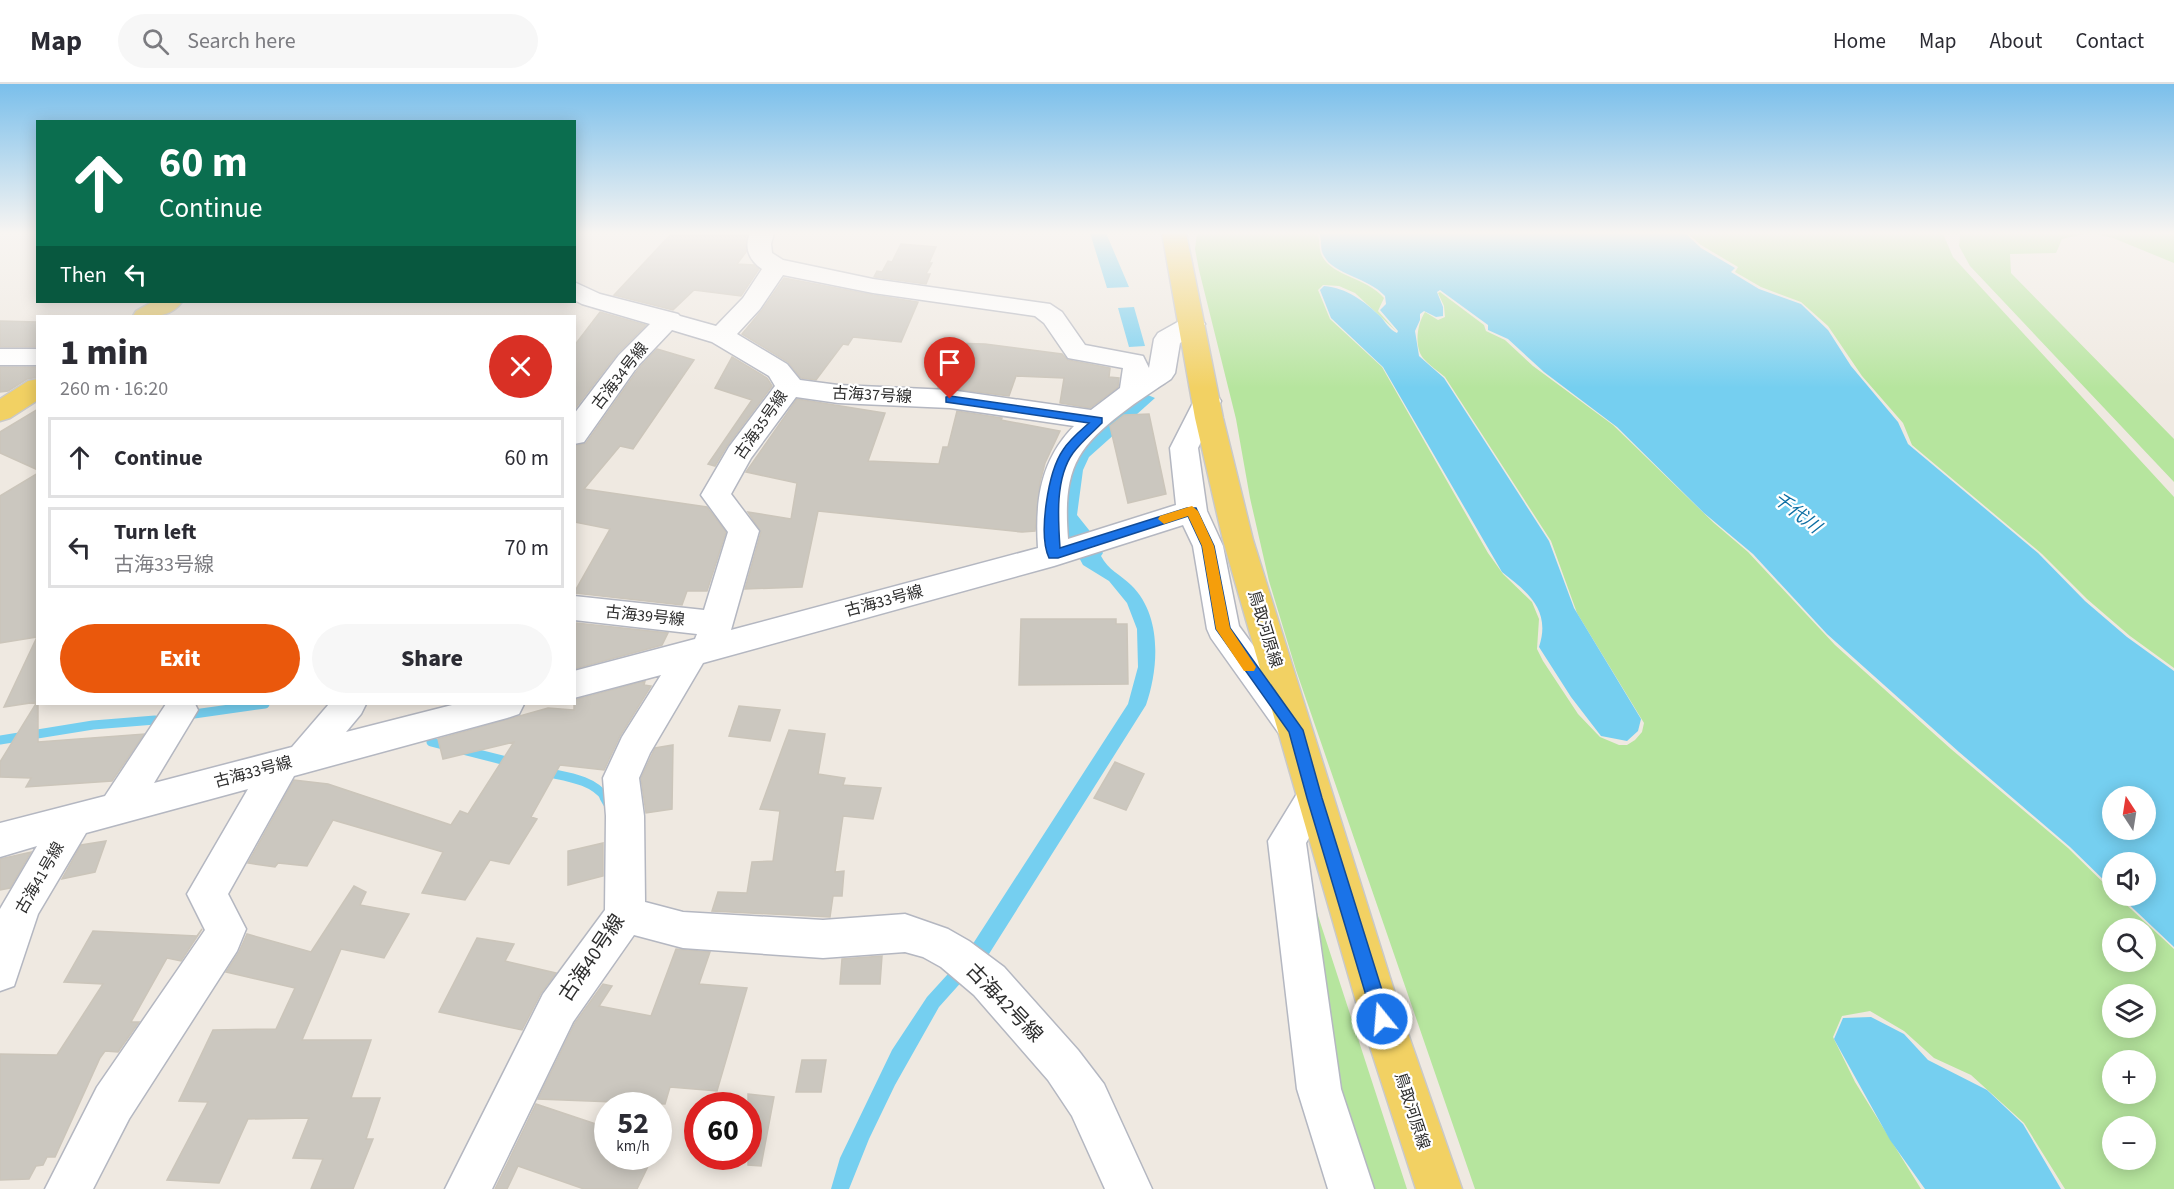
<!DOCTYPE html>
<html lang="en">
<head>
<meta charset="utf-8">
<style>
  body { margin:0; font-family:"Source Sans 3","Noto Sans JP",sans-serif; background:#f7f7f7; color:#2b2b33; height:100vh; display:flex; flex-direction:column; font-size:22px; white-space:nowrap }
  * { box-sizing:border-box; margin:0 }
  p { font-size:20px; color:#7c7c81 }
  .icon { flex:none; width:33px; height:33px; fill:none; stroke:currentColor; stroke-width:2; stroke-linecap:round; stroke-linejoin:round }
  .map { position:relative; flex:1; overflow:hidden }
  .side { position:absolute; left:36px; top:231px; width:540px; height:390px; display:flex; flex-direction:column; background:#fff; border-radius:0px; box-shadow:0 3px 15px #0003 }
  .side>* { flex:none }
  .hud { position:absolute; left:36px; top:36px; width:540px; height:183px; border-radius:0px; box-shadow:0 3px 15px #0003; background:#0b6e4f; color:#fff; overflow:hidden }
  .needle { width:39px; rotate:348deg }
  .controls { position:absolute; left:2102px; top:702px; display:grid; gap:12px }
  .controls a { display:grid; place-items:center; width:54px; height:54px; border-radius:50%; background:#fff; box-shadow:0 3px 15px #0003; font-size:30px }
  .speed { position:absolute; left:594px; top:1008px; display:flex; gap:12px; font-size:30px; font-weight:700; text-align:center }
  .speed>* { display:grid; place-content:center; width:78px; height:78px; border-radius:50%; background:#fff; box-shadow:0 3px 15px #0003; line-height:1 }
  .speed small { font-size:15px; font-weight:400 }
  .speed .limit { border:9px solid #d22; background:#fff; color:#111 }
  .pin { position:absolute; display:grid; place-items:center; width:51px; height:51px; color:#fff; margin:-62px -26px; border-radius:50% 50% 50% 0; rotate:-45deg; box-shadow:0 0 6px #0007 }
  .pin .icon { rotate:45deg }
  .me { position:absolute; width:66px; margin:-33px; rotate:343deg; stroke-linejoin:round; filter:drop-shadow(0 0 4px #0008) }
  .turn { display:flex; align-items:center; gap:21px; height:126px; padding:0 24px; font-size:27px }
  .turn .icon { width:78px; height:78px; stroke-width:2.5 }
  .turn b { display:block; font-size:42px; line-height:51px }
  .then { display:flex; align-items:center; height:57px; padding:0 24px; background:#0003; gap:12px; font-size:22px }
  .round { display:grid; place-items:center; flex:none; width:63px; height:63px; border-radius:32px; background:#f7f7f7 }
  .overview { display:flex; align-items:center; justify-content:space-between; height:102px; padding:0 24px }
  h1 { font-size:36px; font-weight:800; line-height:45px }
  .button { display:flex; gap:12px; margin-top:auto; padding:12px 24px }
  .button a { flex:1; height:69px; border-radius:36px; background:#ea580c; color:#fff; font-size:24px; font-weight:800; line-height:69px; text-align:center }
  .button a+a { background:#f7f7f7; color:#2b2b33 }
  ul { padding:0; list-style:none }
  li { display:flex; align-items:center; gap:18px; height:81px; margin:0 12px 9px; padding:0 12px; border:3px solid #e1e1e2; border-radius:0px }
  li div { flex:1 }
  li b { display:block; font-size:22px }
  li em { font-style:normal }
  header { display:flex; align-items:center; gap:36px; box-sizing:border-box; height:84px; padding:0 30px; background:#fff; border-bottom:2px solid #e1e1e2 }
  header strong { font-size:28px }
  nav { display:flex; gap:33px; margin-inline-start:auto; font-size:21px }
  .search { width:420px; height:54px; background:#f7f7f7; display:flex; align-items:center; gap:15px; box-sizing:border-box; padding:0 21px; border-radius:33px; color:#7c7c81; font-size:22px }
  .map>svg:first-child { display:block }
  .green { fill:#b6e59e; fill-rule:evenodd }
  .water { fill:#75cff0; fill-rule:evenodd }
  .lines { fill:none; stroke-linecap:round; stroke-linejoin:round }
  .stream-far1 { stroke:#75cff0; stroke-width:9 }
  .stream { stroke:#75cff0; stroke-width:11 }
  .building { fill:#cbc7bf; stroke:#cbc5ba; stroke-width:1.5 }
  .minor-casing { stroke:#b4b7c1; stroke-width:3 }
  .major-casing { stroke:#c9c9c9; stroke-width:3 }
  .minor { fill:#fff; fill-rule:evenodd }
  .major { fill:#f2d163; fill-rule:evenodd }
  .route { fill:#1a73e8; stroke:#114b97; stroke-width:1.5 }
  .slow { fill:#f59e0b }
  .labels { text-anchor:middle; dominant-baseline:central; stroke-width:4.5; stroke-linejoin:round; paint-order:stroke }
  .street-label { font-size:16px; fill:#2e2e2e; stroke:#fff }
  .water-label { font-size:18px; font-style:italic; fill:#0d6fa3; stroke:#fff }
  .near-street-label { font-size:20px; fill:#2e2e2e; stroke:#fff }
</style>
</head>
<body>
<header>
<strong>Map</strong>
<div class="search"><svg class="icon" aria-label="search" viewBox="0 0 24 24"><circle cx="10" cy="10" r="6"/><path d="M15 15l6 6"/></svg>Search here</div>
<nav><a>Home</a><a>Map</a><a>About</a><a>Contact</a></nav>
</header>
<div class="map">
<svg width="2174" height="1105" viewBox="0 0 2174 1105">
  <rect width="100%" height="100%" fill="#efe9e1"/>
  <path class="green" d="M1197 149H1317C1321 157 1318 164 1322 172 1333 193 1366 193 1384 214L1378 227 1396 247 1355 209 1339 202 1323 201 1318 206 1330 235 1382 283 1488 469 1503 490 1532 518 1539 535 1537 565 1543 577 1578 630 1600 653 1619 661H1627L1635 656 1642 648 1644 639 1577 529 1551 457 1445 293C1438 287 1429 281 1423 274 1414 262 1417 240 1425 228L1438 236 1445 233 1444 222 1438 209 1440 208 1484 241 1486 247 1505 256 1533 282 1613 341 1714 439 1748 468 1835 561 1951 665 2068 764 2112 807V812H2117L2174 865V1105H2065L2024 1039 1971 991 1934 974 1904 947 1870 927 1842 932 1833 953 1855 998 1921 1105H1475L1296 586 1269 497 1250 414 1236 335 1199 186 1195 165ZM2112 844H2145V878H2112ZM2145 910V944H2112V910ZM2112 976H2145V1010H2112ZM2112 1042H2145V1076H2112Z
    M1687 149H1940L1944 152 1953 173 2174 413V584L2130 552 2087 515 2042 470 1912 361 1903 339 1862 292 1828 242 1801 218 1761 203 1735 188 1738 183 1701 161Z
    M1962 149H2088L2062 155 2056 169 2010 170 2011 189 2174 355V398L1970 182 1959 162 1960 152Z
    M2092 149H2174V179L2113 154Z
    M1294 758 1407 1105H1358Z"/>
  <path class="water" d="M1090 149H1106L1129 203 1107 204Z
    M1319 149H1685L1701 164 1735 184 1731 188 1759 205 1801 220 1828 246 1851 282 1898 338 1908 360 2038 469 2085 517 2127 553 2174 587V863L2120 812H2145V778H2112V804L2070 763 1959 668 1827 550 1753 470 1704 429 1617 343 1544 288 1508 255 1488 246V241L1440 206 1437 208 1443 223V232L1436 233 1424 227 1420 230V236L1415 247 1419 272 1444 294 1549 457 1574 524 1641 635 1638 647 1627 657 1601 652 1571 613 1539 563C1551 527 1529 509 1502 488L1383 283 1331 234 1320 206 1324 202C1347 204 1364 217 1381 233 1386 239 1389 245 1397 249L1398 247 1380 226 1386 220 1385 212C1368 193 1334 191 1324 172 1319 164 1323 157 1319 149ZM2112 712H2145V746H2112Z
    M1134 223 1145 262 1129 263 1118 224Z
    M1143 309 1155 314 1089 373 1083 386 1077 431 1089 446 1103 469 1101 472C1108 486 1121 491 1131 501 1162 531 1159 583 1146 621L982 881 965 894 939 923 895 1001 869 1055 849 1105H831L840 1074 892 966 927 913 967 869 1128 620 1138 583 1137 545 1127 519 1109 497 1083 481 1067 451 1061 412 1078 365Z
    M1871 933 1904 950 1928 976 1987 1006 2023 1040 2061 1105H1925L1890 1056 1834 955 1843 934Z"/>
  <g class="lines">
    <path class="stream-far1" d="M194 630 265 620
      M0 656 93 641 155 636
      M431 658 514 679
      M545 688C567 693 592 695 606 714"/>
    <path class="stream" d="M605 713 609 720"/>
  </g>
  <path class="building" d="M672 149H748L746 168 737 180 754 181 759 185 741 212 694 206 673 226 614 211Z
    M901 160 936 163 929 179H932L926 190H930L926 200 874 193 877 187 882 188 888 177 892 178Z
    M784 194 873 211 918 218 901 258 853 253 848 261 843 260 816 296 801 294 788 278 742 250 762 226Z
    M600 228 646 241 617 270 574 326V262Z
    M0 237 38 238V263H0Z
    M949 259 985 260 1062 270 1068 276 1110 284 1109 293 1119 294 1118 303 1090 324 1060 319 1064 294 1016 292 1009 312 938 303Z
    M657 265 694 276 633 365 620 362 584 405 707 423 726 448 707 507H687L682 521 574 509 610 445 574 438V362L586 359 639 284Z
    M732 273 767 294 772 302 727 362 715 382 708 380 752 316 715 304Z
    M0 283H38V293L27 295 8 307 0 308Z
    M797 315 885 329 868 377 939 380 943 363H948L957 327 1002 334 1001 336 1060 347 1045 379 1040 398 1035 447 1022 448 818 427 802 503 745 505 761 448 748 428 791 435 797 399 746 388Z
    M38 325V386L0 369V348Z
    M1149 330 1166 410 1128 419 1110 342 1124 331Z
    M38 389V658L144 650 112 697 26 703 31 694 0 693V678L37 618 4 623 37 553 0 559V412Z
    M1021 535H1116V540H1127L1128 600 1019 601Z
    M576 539 668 549 662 561 574 585Z
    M645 597 644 601 651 602 620 652 604 686 560 681 531 733 537 735 509 780 490 776 465 816 422 809 443 768 333 736 307 782 278 779 275 783 248 779 294 696 328 700 451 741 460 727 468 730 514 658 443 675 438 655 548 624 574 626V616Z
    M739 622 780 626 770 657 729 652Z
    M789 646 825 650 818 690 845 694 843 701 881 704 873 735 843 732 835 788 844 787 842 812H833L830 833 712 827 718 808 747 809 752 778 773 777 780 727 760 725Z
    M673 661 672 725 646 729 641 694 655 664Z
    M1115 678 1144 690 1126 726 1094 714Z
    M106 757 95 788 62 795 81 761Z
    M603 759V792L568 801V767Z
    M31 768 10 804 0 806V775Z
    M354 802 366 808 360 821 409 830 384 874 341 865 302 956H371L351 1014H380L366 1055H373L353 1105H311L323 1075 293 1074 309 1034 248 1035 219 1099 167 1096 208 1018 179 1017 213 946 276 945 295 904 226 888 239 868 247 850 311 868Z
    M202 845 181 877 167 874 131 938H139L118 968 105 967 100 974 55 1073H47L43 1081 36 1082 29 1095 0 1096V970L57 971 103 900 64 898 93 847 197 852Z
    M477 854 514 860 505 877 556 889 541 909 522 946 439 928Z
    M676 865 710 868 699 900 747 904 717 1007 670 1003 665 1020 538 1015 575 939 603 900 612 902 599 922 651 932Z
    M882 872 880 900H840L842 875Z
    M802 976H826L821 1008H796Z
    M748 1010 774 1013 761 1082 748 1081Z
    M536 1020 608 1044V1072H653L637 1105H584L518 1082 507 1105H495Z"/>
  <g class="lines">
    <defs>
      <path id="minor" d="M750 149H774L771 160 772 169 783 176 873 195 1050 220 1062 228 1085 261 1143 272 1149 284 1154 255 1158 249 1183 235 1192 232 1201 235 1205 240 1201 245 1180 259 1175 289 1171 295C1143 314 1096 343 1079 373 1065 397 1066 428 1068 455L1176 421 1170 364 1197 311 1207 308 1217 311 1221 317 1198 364 1207 427 1223 462 1239 542 1304 631 1310 641 1304 651 1292 655 1280 651 1211 554 1207 545 1193 462 1183 441 1054 482 703 579 650 669 639 694 644 732 645 818 683 828 823 836 905 830 948 845 969 857 1004 883 1078 966 1104 1000 1152 1105H1105L1072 1032 1048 996 974 911 941 883 923 873 905 868 823 874 683 864 634 851 573 938 492 1105H445L543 910 605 826 606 732 603 694 622 653 661 591 574 614V587L695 555 697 550 574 536V512L704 526 728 448 701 411 729 363 775 302 769 292 712 258 672 246 637 283 584 358 574 360V330L619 271 650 240 582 220 574 216V198L600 210 678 230 680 232 716 242 743 214 762 185C749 176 744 164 750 149ZM783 191 873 209 1035 232 1044 239 1068 274 1123 284 1120 304 1091 326 950 306 838 301 800 296 787 280 737 250 760 225ZM796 313 838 319 950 324 1074 342C1040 377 1035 417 1038 464L731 546 759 447 731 410 751 374Z
        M0 265H38V281H0Z
        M166 620H195L198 626 154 699 292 663 329 620H366L361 630 346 648 456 620H524L519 630 507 634 294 692 228 810 246 845 237 867 129 1035 93 1105H45L97 1003 205 846 187 810 248 705 86 749 38 830 14 902 0 907V825L37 762 0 773V739L105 712Z
        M1314 698 1327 703 1332 714 1306 759 1341 1005 1374 1105H1328L1297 1005 1268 757 1301 703Z"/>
      <path id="major" d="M1162 149H1186L1223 334 1253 456 1403 935 1462 1105H1416L1361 935 1223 456 1195 334Z
        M152 218H182C170 235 151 232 133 232L136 227Z
        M38 295V316L10 334 0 337V315L28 297Z"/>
    </defs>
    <use href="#minor" class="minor-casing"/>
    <use href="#major" class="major-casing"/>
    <use href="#minor" class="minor"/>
    <use href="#major" class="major"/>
  </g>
  <linearGradient id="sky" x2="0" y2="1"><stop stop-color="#7abfeb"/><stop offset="0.49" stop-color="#f8f5f2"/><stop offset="1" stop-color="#f8f5f2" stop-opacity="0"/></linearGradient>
  <rect width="2174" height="304" fill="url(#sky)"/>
  <path class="route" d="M950 312 1102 334V339C1092 349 1081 358 1073 369 1055 394 1058 435 1060 464L1187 424H1196L1214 462 1230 544 1303 646 1322 714 1391 935 1388 941 1382 943 1376 941 1373 935 1307 714 1289 648 1216 545 1202 462 1188 432 1058 474H1049C1038 450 1048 388 1063 366 1069 356 1080 347 1089 339L946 318V313Z"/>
  <path class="slow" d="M1192 422 1198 427 1214 462 1230 544 1256 583 1254 587H1244L1216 545 1202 462 1188 432 1164 440 1158 435 1160 432Z"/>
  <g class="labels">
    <g class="street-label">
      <text transform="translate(620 292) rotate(-52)">古海34号線</text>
      <text transform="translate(872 311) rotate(3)">古海37号線</text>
      <text transform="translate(761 341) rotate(-55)">古海35号線</text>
      <text transform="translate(884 517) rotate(-15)">古海33号線</text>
      <text transform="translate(645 532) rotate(6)">古海39号線</text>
      <text transform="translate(1265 545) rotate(73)">鳥取河原線</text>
      <text transform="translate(253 688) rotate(-15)">古海33号線</text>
      <text transform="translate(40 794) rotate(-60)">古海41号線</text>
      <text transform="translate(1412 1027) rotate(72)">鳥取河原線</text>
    </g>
    <g class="water-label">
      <text transform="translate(1797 429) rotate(38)">千代川</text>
    </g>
    <g class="near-street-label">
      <text transform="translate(592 874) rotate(-56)">古海40号線</text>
      <text transform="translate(1004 919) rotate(46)">古海42号線</text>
    </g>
  </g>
</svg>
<div class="controls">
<a><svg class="needle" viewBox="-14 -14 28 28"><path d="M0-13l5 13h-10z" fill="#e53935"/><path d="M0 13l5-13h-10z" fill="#7c7c81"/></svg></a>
<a><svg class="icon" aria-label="sound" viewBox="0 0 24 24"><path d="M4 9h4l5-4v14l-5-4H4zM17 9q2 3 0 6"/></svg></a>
<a><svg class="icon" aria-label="search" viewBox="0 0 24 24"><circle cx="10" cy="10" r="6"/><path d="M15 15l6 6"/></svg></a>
<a><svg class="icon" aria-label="layers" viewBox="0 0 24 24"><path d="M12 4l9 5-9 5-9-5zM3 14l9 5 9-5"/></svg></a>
<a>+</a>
<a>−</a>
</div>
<div class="speed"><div>52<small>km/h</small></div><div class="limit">60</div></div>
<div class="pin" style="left:950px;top:315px;background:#d93025"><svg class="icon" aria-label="arrive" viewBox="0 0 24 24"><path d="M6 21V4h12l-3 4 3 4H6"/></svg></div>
<svg class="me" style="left:1382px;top:935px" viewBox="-20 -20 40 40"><circle r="17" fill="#1a73e8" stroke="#fff" stroke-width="3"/><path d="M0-11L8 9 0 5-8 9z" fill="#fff"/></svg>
<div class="hud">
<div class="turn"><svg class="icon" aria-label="ahead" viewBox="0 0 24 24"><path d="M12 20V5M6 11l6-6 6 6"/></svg><div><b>60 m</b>Continue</div></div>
<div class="then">Then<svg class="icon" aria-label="left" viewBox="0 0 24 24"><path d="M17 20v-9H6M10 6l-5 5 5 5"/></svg></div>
</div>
<section class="side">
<div class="overview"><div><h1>1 min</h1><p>260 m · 16:20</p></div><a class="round" style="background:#d93025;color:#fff"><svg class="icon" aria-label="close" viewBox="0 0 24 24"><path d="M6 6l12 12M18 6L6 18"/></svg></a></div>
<ul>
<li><svg class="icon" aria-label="ahead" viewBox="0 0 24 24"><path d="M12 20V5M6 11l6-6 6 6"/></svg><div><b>Continue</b></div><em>60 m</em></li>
<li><svg class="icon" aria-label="left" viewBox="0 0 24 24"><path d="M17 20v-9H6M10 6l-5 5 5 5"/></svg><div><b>Turn left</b><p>古海33号線</p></div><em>70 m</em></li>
</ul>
<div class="button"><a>Exit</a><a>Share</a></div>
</section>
</div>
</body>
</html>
